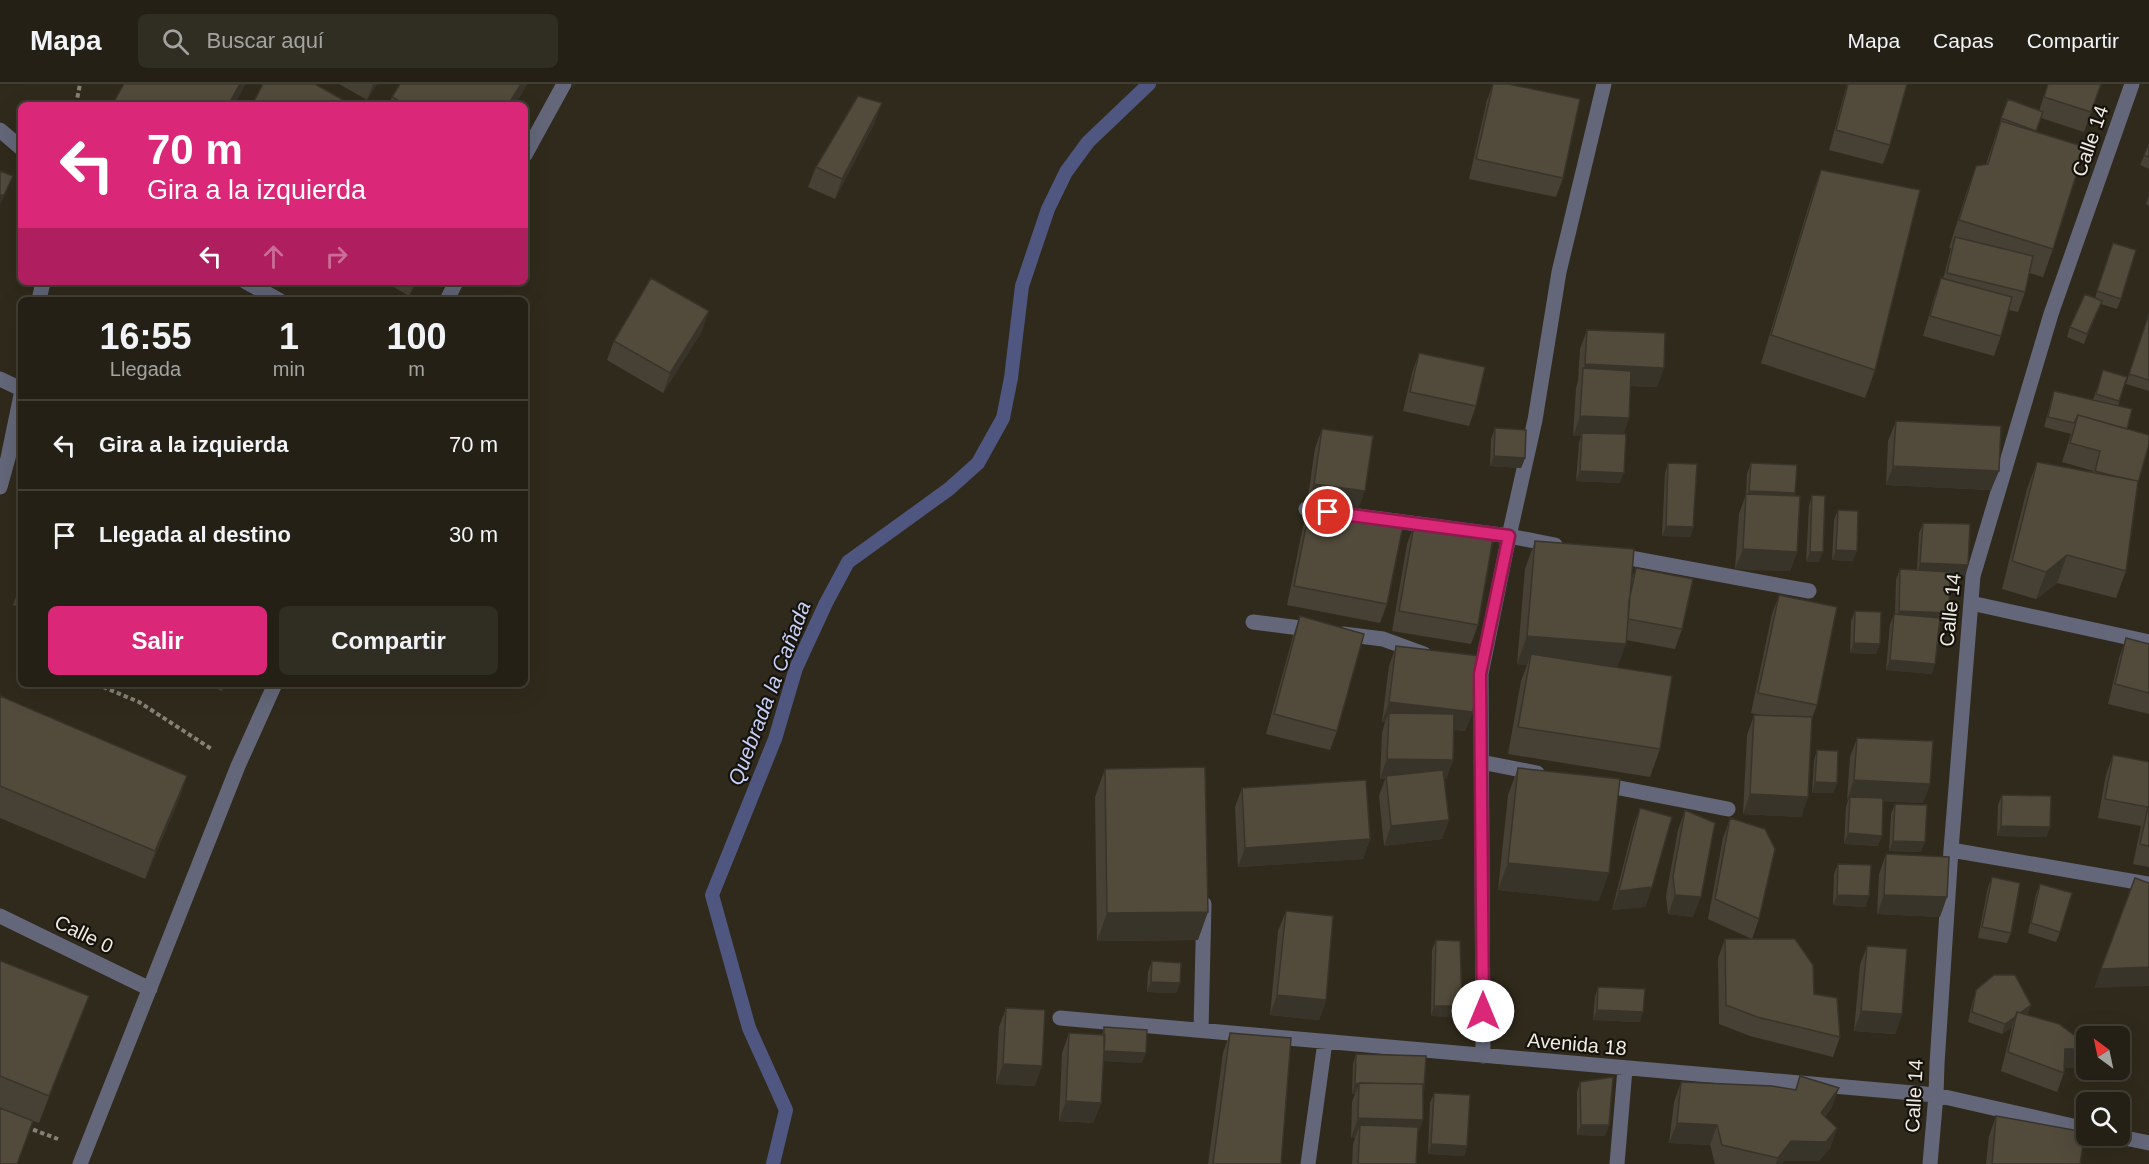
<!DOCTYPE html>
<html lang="es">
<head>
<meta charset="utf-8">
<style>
  body { margin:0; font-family:Arial,sans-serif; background:#302d22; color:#f1f3f6; height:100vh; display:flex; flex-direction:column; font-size:22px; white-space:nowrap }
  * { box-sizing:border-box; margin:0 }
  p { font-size:20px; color:#a3a3a0 }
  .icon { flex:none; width:33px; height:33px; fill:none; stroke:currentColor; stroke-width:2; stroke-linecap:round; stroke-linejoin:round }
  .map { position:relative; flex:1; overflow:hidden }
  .panel { position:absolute; left:18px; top:213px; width:510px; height:390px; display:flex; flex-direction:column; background:#242015; border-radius:9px; box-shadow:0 6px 24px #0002,0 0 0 2px #413e34 }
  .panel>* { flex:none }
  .guide { position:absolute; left:18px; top:18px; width:510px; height:183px; border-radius:9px; box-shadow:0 6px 24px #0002,0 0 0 2px #413e34; background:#db2777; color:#fff; overflow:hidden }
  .needle { width:39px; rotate:327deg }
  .tools { position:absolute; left:2076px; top:942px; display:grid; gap:12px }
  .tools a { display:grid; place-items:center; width:54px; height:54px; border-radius:9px; background:#242015; box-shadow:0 6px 24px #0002,0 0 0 2px #413e34; font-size:30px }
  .pin { position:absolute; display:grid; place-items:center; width:51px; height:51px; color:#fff; margin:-26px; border:3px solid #fff; border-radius:50%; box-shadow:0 2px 6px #0007 }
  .me { position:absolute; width:66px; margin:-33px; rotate:0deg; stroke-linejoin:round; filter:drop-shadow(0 0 4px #0008) }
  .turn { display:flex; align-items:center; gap:21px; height:126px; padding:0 30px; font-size:27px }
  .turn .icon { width:78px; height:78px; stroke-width:2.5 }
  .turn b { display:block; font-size:42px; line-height:51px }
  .lanes { display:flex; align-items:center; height:57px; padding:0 30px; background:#0003; justify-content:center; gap:30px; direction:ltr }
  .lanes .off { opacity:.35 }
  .eta { display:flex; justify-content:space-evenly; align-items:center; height:102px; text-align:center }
  .eta b { font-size:36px; font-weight:600; line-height:42px }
  .primary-button { display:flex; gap:12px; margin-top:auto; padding:12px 30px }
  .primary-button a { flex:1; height:69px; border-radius:9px; background:#db2777; color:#fff; font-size:24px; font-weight:600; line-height:69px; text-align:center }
  .primary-button a+a { background:#302d22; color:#f1f3f6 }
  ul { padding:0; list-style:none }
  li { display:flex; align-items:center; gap:18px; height:90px; padding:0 30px; border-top:2px solid #413e34 }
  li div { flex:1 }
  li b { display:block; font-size:22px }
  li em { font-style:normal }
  header { display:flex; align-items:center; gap:36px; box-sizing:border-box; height:84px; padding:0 30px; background:#242015; border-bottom:2px solid #413e34 }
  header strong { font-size:28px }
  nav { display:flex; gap:33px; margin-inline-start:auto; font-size:21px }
  .search { width:420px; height:54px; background:#302d22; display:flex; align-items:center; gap:15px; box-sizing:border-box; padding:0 21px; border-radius:9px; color:#a3a3a0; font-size:22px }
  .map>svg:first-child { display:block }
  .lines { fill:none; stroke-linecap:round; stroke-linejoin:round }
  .stream { stroke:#4f567f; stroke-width:14 }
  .path { stroke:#868075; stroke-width:4; stroke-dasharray:4.5 3; stroke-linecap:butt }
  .minor { stroke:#636779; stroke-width:15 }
  .wall { fill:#474034 }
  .shaded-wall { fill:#39342a }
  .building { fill:#524b3c; stroke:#39342a; stroke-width:1.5 }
  .route-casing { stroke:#8e194d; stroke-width:15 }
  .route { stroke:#db2777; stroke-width:10 }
  .labels { text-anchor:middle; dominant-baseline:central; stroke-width:4.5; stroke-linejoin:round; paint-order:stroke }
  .street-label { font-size:20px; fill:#f0ebe2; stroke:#16130c }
  .water-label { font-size:21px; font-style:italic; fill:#c6cff8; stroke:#16130c }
</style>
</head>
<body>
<header>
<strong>Mapa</strong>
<div class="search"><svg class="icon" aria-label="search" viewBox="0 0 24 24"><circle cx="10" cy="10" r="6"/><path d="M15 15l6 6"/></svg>Buscar aquí</div>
<nav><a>Mapa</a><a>Capas</a><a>Compartir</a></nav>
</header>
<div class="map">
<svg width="2149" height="1080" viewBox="0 0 2149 1080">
  <rect width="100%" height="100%" fill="#302a1c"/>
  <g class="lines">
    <path class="stream" d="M773 1080 786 1026 749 944 712 811 775 655 796 584 826 519 848 478 949 405 978 379 1003 334 1011 294 1022 202 1048 125 1066 88 1088 58 1149 0"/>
    <path class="path" d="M76 21 80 0
      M96 600 139 618 213 666
      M26 1043 58 1055"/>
    <path class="minor" d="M0 46 21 64
      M525 71 564 0
      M246 198 279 216
      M39 216 43 198
      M447 216 456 198
      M0 295 21 305
      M0 403 8 374 21 311
      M1306 425 1509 452 1555 461
      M1614 471 1809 507
      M1971 519 2149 558
      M1253 538 1316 546
      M1343 550 1383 555 1424 570
      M1481 678 1537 689
      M1599 700 1728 725
      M1951 766 2149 800
      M0 832 150 905
      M1060 934 1936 1011 2086 1045
      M1201 946 1204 820
      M1483 972 1481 590 1509 452 1535 336 1559 188 1604 0
      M2115 1052 2149 1059
      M80 1080 238 682 275 600
      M1308 1080 1325 958
      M1617 1080 1625 985
      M1930 1080 1936 1011 1937 980 1951 766 1973 492 2051 230 2132 0"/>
  </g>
  <path class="wall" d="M339 0H377L367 16Z
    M400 0H527L515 21H389L392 13Z
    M1493 0 1563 94 1556 113 1469 95 1487 16Z
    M1847 0H1907L1890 61 1883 80 1829 66Z
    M2048 0H2101L2084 48 2041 34 2036 47 2053 165 2043 193 2029 189 2025 208 2018 228 2009 226 2001 252 1994 272 1923 252 1934 214 1941 194 1943 195 1951 164H1949L1966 110 1976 82 1986 80 1998 44 2008 15 2039 27Z
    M875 38 835 115 808 103 816 83Z
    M2149 60V85L2140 81Z
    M1821 86 1875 286 1865 314 1761 279 1811 114Z
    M2149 111V122L2146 120Z
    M2109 169 2121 215 2117 225 2101 220 2084 260 2067 253 2070 243 2095 214Z
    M385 198H417L409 212Z
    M2149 229V307L2126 300Z
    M1587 246 1664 284 1657 303 1630 302 1629 334 1623 350 1620 399 1576 397 1579 359 1581 352H1573L1576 304 1578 297 1580 265Z
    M702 247 663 309 607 276 614 257Z
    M1419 269 1476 322 1469 342 1403 327 1412 289Z
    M2103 286 2127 293 2118 322 2127 345 2138 400 2126 487 2116 514 2057 499 2036 515 2002 505 2027 405 2037 378 2093 388V387L2062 378 2071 350 2044 343 2051 317 2054 307 2093 316Z
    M1896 337 1991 406 1886 401 1888 357Z
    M1495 344 1525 374 1521 384 1490 382 1491 355Z
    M1322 345 1358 426 1307 420 1315 364Z
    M1668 379 1693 443 1690 453 1662 452 1665 389Z
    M1751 379 1795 409 1794 412 1797 468 1790 487 1735 485 1739 430 1746 410 1747 390Z
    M1812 411 1819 478H1806L1809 422Z
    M1310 423 1387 520 1380 539 1287 521 1303 443Z
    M1838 426 1853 477 1832 476 1834 436Z
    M1923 439 1968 481 1964 492 1950 491 1949 529 1945 540 1940 539 1932 590 1886 586 1890 540 1894 530H1895L1896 496 1900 485 1917 486 1919 449Z
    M1414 441 1478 541 1471 560 1392 547 1407 460Z
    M1535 457 1631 496 1636 484 1682 545 1675 565 1626 556 1617 583 1660 665 1650 693 1508 670 1521 597 1527 581 1517 580 1525 485Z
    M21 499V524L13 521Z
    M1779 511 1817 621 1812 634 1808 713 1801 733 1743 730 1747 651 1754 631 1764 632 1751 629 1772 530Z
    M1855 527 1876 570 1850 569 1851 537Z
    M1300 532 1337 647 1330 666 1266 650 1293 552Z
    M2126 554 2149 560V630L2108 620 2119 574Z
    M1396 562 1473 628 1465 647 1454 646 1453 676 1446 695H1444L1449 736 1442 755 1384 762 1379 712 1385 695H1380L1382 649 1385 638H1382L1389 582Z
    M204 600H225L222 607Z
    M0 612 187 692 177 720 145 795 0 734Z
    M1857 654 1930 700 1923 719 1883 717 1878 762 1844 760 1846 723 1848 716H1847L1850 673Z
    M1817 666 1837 699 1833 709H1812L1814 676Z
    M2113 671 2149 678V783L2133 780 2141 742 2098 734 2106 691Z
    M1518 684 1599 817 1498 806 1508 711Z
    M1105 685 1198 856 1097 857 1095 713Z
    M1242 704 1370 755 1363 775 1238 783 1235 723Z
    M2002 711 2050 743 2046 753 1997 752 1998 721Z
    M1895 720 1921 768 1889 767 1891 730Z
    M1640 724 1652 803 1645 823 1612 826 1633 743Z
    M1685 726 1693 833 1668 830 1666 812 1678 746Z
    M1730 734 1759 835 1752 855 1708 835 1723 754Z
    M1886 770 1940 833 1877 830 1879 790Z
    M1838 780 1866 823 1833 821 1834 790Z
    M1992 793 2011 849 2007 859 1978 854 1988 803Z
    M2040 800 2060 848 2056 858 2028 849 2036 810Z
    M1286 827 1326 916 1319 936 1270 931 1278 847Z
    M1725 855 1814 910 1840 953 1833 973 1750 952 1719 940 1718 874Z
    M1436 856 1462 922 1459 933 1431 932 1432 866Z
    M1867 862 1902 930 1895 950 1854 947 1860 881Z
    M1152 877 1180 899 1176 909 1147 908 1148 888Z
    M0 879 78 940 39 1039 0 1024Z
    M1598 903 1640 938 1593 936 1595 913Z
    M1976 906 2031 921 2027 931 2081 965 2074 984H2064V989L2057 1008 2001 987 2012 943 2002 950 1968 938 1973 916Z
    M1006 924 1035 1002 996 1000 999 943Z
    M1104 943 1142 979 1103 977 1101 1019 1093 1039 1059 1037 1062 969 1069 949 1102 951Z
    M1230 949 1281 1080H1208L1223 969Z
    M1356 970 1424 1004 1423 1007V1036L1418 1049 1416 1080H1352L1353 1060 1355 1054H1351L1352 1018 1355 1010H1352L1353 980Z
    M1800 992 1832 1023 1825 1033 1837 1044 1830 1064 1819 1077H1784L1782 1080H1715L1710 1061 1669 1059 1674 1018 1681 998 1795 1006Z
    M1580 998 1609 1041 1605 1052 1577 1051V1008Z
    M1434 1009 1467 1062 1464 1072 1428 1070 1430 1019Z
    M1996 1032 2080 1080H1986L1989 1052Z"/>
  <path class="shaded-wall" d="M240 0H246L234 21H228Z
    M373 0H377L367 16Z
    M521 0H527L515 21H508Z
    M882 19 875 38 835 115 842 95Z
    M13 92 9 102 0 121V111Z
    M415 198H417L409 212Z
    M2102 217 2098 227 2084 260 2087 250Z
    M709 227 702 247 663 309 670 289Z
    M1585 280 1664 284 1657 303 1582 300 1583 287Z
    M1580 332 1629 334 1622 354 1582 349 1581 352H1573Z
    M1494 372 1525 374 1521 384 1490 382Z
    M1893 382 1999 387 1991 406 1886 401Z
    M1580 387 1624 389 1620 399 1576 397Z
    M1314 400 1365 407 1358 426 1307 420Z
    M1749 407 1795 409 1792 420 1745 418Z
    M1666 442 1693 443 1690 453 1662 452Z
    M1743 465 1797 468 1790 487 1735 485Z
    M1836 466 1857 467 1853 477 1832 476Z
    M1810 468H1823L1819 478H1806Z
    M2067 471 2057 499 2036 515 2046 488Z
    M1920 479 1968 481 1964 492 1917 489Z
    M1899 527 1949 529 1945 540 1895 537Z
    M1527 552 1626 560 1616 588 1531 570 1527 581 1517 580Z
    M1854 559 1880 560 1876 570 1850 569Z
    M1890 576 1935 580 1932 590 1886 586Z
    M1389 618 1473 628 1465 647 1388 638 1389 629 1385 638H1382Z
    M1387 675 1453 676 1446 695H1386V692L1385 695H1380Z
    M187 692 177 720 145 795 155 767Z
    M1854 696 1930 700 1923 719 1849 716 1850 713 1848 716H1847Z
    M1815 698 1837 699 1833 709H1812Z
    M1750 710 1808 713 1801 733 1743 730Z
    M1449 736 1442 755 1384 762 1391 742Z
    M2001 742 2050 743 2046 753 1997 752Z
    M1848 749 1882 752 1878 762 1844 760Z
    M1370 755 1363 775 1238 783 1245 764Z
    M1893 757 1925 758 1921 768 1889 767Z
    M1508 779 1609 789 1599 817 1498 806Z
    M1652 803 1645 823 1612 826 1619 807Z
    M1675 811 1701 813 1693 833 1668 830Z
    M1837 811 1869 812 1866 823 1833 821Z
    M1884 811 1947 813 1940 833 1877 830Z
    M1208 828 1198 856 1097 857 1107 829Z
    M2149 883V902L2094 904 2101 885Z
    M1151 898 1180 899 1176 909 1147 908Z
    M1277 911 1326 916 1319 936 1270 931Z
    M89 912 78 940 39 1039 49 1012Z
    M2031 921 2027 931 2016 932Z
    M1434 922H1462L1459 933 1431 932Z
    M1597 926 1643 928 1640 938 1593 936Z
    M1861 927 1902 930 1895 950 1854 947Z
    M2015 933 2012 943 2002 950 2005 940Z
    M2065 965H2081L2074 984H2058Z
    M1102 967 1146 969 1142 979 1099 977Z
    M1003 980 1042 982 1035 1002 996 1000Z
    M1355 1000H1359L1355 1010H1352Z
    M1839 1004 1832 1023 1813 1048 1821 1029Z
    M1066 1017 1101 1019 1093 1039 1059 1037Z
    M1358 1034 1423 1036 1416 1055 1360 1041 1355 1054H1351Z
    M1677 1039 1717 1041 1710 1061 1669 1059Z
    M1581 1041H1609L1605 1052 1577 1051Z
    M1837 1044 1830 1064 1819 1077H1784L1782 1080H1776L1778 1074 1791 1057Z
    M1431 1060 1467 1062 1464 1072 1428 1070Z"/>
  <path class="building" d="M124 0H240L228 21H112Z
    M263 0H315L352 21H252Z
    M400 0H521L508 21H406L392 13Z
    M1493 0H1508L1580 15 1563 94 1476 75Z
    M1848 0H1907L1890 61 1836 46Z
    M2048 0H2101L2091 28 2044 13Z
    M858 12 882 19 842 95 816 83Z
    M2008 15 2043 28 2036 47 2001 34Z
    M2001 37 2085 63 2053 165 1959 136 1976 82 1988 80Z
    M2149 60V73L2144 71Z
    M1821 86 1920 106 1875 286 1771 251Z
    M0 87 13 92 4 111H0Z
    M1955 153 2033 172 2025 208 1947 189Z
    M2113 159 2136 166 2121 215 2097 207Z
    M651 194 709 227 670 289 614 257Z
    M1941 194 2012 213 2001 252 1930 232Z
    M2085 210 2102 217 2087 250 2070 243Z
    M2149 230V296L2129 290Z
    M1587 246 1665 249 1664 284 1585 280Z
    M1419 269 1485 283 1476 322 1410 308Z
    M1583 284 1631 287 1629 334 1580 332Z
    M2103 286 2127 293 2119 317 2096 310Z
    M2054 307 2132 325 2127 345 2078 331 2074 339 2048 333Z
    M2078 331 2149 351V360L2138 399V397L2114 392 2095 387 2100 367 2070 359Z
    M1896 337 2001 342 1999 387 1893 382Z
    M1495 344 1526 346 1525 374 1494 372Z
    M1322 345 1373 352 1365 407 1314 400Z
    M1582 349 1626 350 1624 389 1580 387Z
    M2037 378 2138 397 2126 487 2067 471 2046 488 2012 477Z
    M1668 379 1697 380 1693 443 1666 442Z
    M1751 379 1797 381 1795 409 1749 407Z
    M1746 410 1800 412 1797 468 1743 465Z
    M1812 411 1825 412 1823 468H1810Z
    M1310 423 1403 442 1387 520 1294 502Z
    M1838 426 1858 427 1857 467 1836 466Z
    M1923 439 1970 440 1968 481 1920 479Z
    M1414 441 1493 454 1478 541 1399 527Z
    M1535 457 1634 465 1626 560 1527 552Z
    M1636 484 1693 495 1682 545 1628 535 1629 517Z
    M1900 485 1950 488 1949 529 1899 527Z
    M1779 511 1837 523 1817 621 1758 609Z
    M1855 527 1881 528 1880 560 1854 559Z
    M1894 530 1940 534 1935 580 1890 576Z
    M1300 532 1364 550 1337 647 1274 630Z
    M2126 554 2149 560V609L2115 600Z
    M1396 562 1480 572 1473 628 1389 618Z
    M1531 570 1672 592 1660 665 1518 643Z
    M0 612 187 692 155 767 0 702Z
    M1389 629 1454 630 1453 676 1387 675Z
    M1754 631 1812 633 1808 713 1750 710Z
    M1857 654 1933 657 1930 700 1854 696Z
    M1817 666 1838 667 1837 699 1815 698Z
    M2113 671 2149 678V762L2140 760 2148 723 2105 715Z
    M1205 683 1208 828 1107 829 1105 685Z
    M1518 684 1620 695 1609 789 1508 779Z
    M1443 686 1449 736 1391 742 1386 692Z
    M1366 696 1370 755 1245 764 1242 704Z
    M2002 711 2051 712 2050 743 2001 742Z
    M1850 713 1883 714 1882 752 1848 749Z
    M1895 720 1927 721 1925 758 1893 757Z
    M1640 724 1672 733 1652 803 1619 807Z
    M1685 726 1715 739 1701 813 1675 811 1673 792Z
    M1730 734 1765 745 1775 765 1759 835 1715 815Z
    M1886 770 1949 773 1947 813 1884 811Z
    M1838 780 1871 781 1869 812 1837 811Z
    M1992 793 2020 799 2011 849 1982 843Z
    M2135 794 2149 799V883L2101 885Z
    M2040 800 2072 809 2060 848 2031 839Z
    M1286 827 1333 832 1326 916 1277 911Z
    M1725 855H1795L1813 881 1814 910 1837 914 1840 953 1757 933 1726 921Z
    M1436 856 1460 857 1462 922H1434Z
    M1867 862 1907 865 1902 930 1861 927Z
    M1 877 89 912 49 1012 0 992V879Z
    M1152 877 1181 879 1180 899 1151 898Z
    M1994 891H2015L2031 921 2020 929 2017 928 2015 933 2005 940 1972 928 1976 906Z
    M1598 903 1645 905 1643 928 1597 926Z
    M1006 924 1045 926 1042 982 1003 980Z
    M2017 928 2059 940 2078 954 2081 965H2065L2064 989 2008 968Z
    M1104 943 1147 946 1146 969 1104 967Z
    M1069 949 1105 951 1101 1019 1066 1017Z
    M1230 949 1291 954 1281 1080H1213Z
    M1356 970 1426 972 1424 1004 1423 1003V1000L1359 999V1000H1355Z
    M1800 992 1839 1004 1821 1029 1837 1044 1826 1058 1791 1057 1778 1074 1722 1061 1717 1041 1677 1039 1681 998 1772 1002 1796 1006Z
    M1613 993 1609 1041H1581L1580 998Z
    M1359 999 1423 1000V1036L1358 1034Z
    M1434 1009 1470 1011 1467 1062 1431 1060Z
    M0 1024 33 1037 17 1080H0Z
    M1996 1032 2085 1048 2080 1080H1992Z
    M1360 1041 1418 1043 1416 1080H1358Z"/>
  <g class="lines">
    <defs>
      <path id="route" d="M1328 428 1509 452 1480 590 1483 927"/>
    </defs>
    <use href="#route" class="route-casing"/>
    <use href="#route" class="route"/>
  </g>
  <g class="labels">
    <g class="street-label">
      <text transform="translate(2090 57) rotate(-71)">Calle 14</text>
      <text transform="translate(1950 526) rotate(-84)">Calle 14</text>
      <text transform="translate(84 850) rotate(26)">Calle 0</text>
      <text transform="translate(1577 960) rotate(5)">Avenida 18</text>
      <text transform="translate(1914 1012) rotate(-87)">Calle 14</text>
    </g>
    <g class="water-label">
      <text transform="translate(769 609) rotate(-69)">Quebrada la Cañada</text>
    </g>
  </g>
</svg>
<div class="tools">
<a><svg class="needle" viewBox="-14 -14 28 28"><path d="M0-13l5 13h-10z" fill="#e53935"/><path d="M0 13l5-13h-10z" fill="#a3a3a0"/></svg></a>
<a><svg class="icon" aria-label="search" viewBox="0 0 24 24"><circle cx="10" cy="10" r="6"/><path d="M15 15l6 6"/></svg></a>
</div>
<div class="pin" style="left:1328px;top:428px;background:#d93025"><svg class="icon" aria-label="arrive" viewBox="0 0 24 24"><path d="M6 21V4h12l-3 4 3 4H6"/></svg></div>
<svg class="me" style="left:1483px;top:927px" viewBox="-20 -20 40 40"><circle r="19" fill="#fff"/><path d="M0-13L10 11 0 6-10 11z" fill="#db2777"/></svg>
<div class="guide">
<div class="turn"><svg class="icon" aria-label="left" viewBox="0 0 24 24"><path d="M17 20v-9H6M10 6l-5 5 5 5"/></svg><div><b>70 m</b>Gira a la izquierda</div></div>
<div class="lanes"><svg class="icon" aria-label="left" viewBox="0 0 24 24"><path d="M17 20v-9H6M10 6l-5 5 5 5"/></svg><svg class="icon off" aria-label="ahead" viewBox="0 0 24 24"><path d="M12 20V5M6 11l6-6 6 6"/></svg><svg class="icon off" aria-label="right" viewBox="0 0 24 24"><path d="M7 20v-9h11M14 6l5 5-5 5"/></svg></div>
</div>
<section class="panel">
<div class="eta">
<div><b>16:55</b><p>Llegada</p></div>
<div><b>1</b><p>min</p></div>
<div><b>100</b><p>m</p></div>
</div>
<ul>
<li><svg class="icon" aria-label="left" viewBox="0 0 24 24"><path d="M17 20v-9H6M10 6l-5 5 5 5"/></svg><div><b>Gira a la izquierda</b></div><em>70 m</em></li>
<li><svg class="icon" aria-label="arrive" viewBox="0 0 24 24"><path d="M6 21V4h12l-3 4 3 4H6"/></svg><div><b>Llegada al destino</b></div><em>30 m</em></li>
</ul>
<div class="primary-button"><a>Salir</a><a>Compartir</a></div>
</section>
</div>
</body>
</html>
